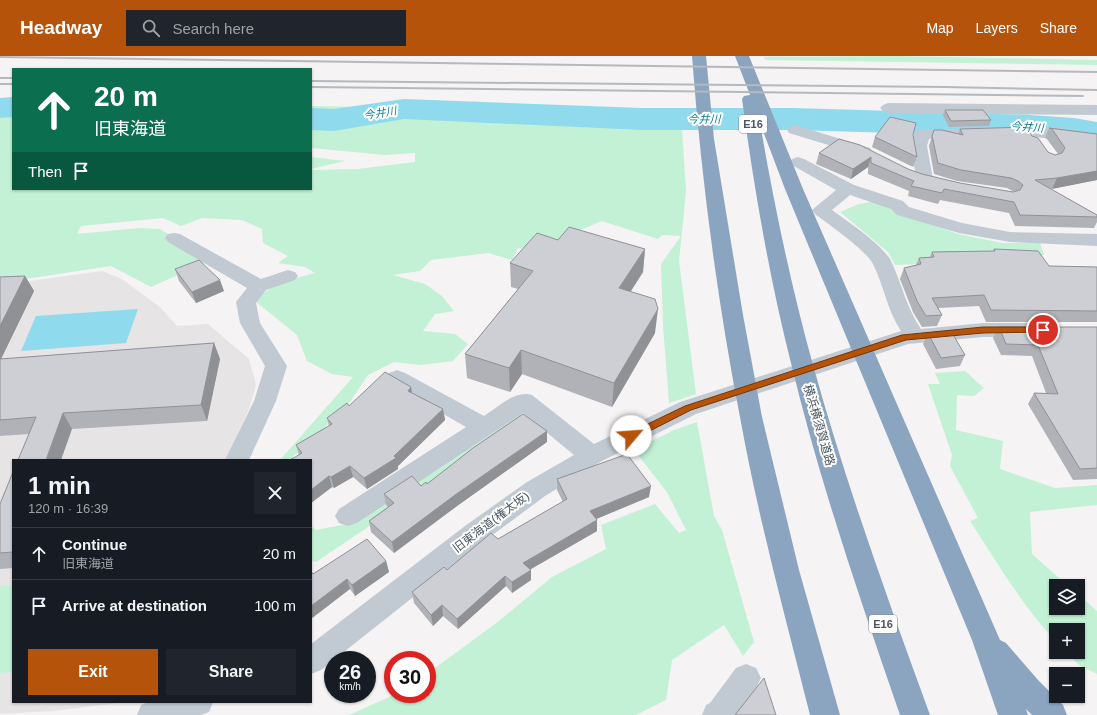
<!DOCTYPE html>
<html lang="en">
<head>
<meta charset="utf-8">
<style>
  body { margin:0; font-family:Arial,"Noto Sans JP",sans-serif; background:#20242c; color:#f1f3f6; height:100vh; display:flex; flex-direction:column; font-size:15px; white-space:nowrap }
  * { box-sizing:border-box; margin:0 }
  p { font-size:13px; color:#9ea1a6 }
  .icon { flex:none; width:22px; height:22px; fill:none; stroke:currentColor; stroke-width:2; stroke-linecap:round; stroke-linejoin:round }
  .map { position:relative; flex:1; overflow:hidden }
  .sheet { position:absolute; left:12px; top:403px; width:300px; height:244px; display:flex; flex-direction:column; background:#171b24; border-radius:0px; box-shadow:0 1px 3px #0004 }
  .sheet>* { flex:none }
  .banner { position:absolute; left:12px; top:12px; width:300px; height:122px; border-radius:0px; box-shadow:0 1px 3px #0004; background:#0b6e4f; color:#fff; overflow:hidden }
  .buttons { position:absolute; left:1049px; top:523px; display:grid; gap:8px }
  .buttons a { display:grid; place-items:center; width:36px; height:36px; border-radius:0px; background:#171b24; box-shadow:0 1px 3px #0004; font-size:20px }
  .speed { position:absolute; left:324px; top:595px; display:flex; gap:8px; font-size:20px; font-weight:700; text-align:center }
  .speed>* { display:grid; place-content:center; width:52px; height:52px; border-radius:50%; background:#171b24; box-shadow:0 1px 3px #0004; line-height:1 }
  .speed small { font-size:10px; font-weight:400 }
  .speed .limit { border:6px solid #d22; background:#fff; color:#111 }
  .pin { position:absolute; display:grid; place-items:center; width:34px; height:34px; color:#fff; margin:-17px; border:2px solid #fff; border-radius:50%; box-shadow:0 1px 4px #0007 }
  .me { position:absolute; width:44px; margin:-22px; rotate:63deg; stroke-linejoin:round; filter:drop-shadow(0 0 3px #0008) }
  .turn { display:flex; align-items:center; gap:14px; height:84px; padding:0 16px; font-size:18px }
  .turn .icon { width:52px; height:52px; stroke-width:2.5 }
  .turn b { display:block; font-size:28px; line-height:34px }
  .then { display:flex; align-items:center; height:38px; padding:0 16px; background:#0003; gap:8px; font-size:15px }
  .round { display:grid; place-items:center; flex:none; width:42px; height:42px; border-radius:0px; background:#20242c }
  .head { display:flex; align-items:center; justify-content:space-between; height:68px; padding:0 16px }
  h1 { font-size:24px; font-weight:700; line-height:30px }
  .button { display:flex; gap:8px; margin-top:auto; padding:8px 16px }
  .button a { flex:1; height:46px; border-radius:0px; background:#b45309; color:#fff; font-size:16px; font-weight:700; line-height:46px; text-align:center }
  .button a+a { background:#20242c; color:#f1f3f6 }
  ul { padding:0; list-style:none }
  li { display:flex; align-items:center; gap:12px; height:52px; padding:0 16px; border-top:1px solid #363941 }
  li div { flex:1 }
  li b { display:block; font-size:15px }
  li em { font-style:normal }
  header { display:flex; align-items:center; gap:24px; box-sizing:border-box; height:56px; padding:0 20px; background:#b45309; color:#fff }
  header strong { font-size:19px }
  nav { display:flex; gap:22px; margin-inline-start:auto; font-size:14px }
  .search { width:280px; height:36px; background:#20242c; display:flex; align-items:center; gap:10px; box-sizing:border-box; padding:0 14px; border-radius:0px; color:#9ea1a6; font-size:15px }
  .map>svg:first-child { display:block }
  .education { fill:#e6e4e5 }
  .green { fill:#c3f1d5 }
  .water { fill:#90daee }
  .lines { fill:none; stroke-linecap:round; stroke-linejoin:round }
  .river { fill:#90daee; fill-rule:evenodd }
  .minor { fill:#c1cad2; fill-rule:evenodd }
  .highway { fill:#8ba5c1; fill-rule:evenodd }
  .rail { stroke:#b5b8bd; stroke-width:2 }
  .wall { fill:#b0b2b7 }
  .shaded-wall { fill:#909195 }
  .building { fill:#cdcfd5; stroke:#909195 }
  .route { fill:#b45309; stroke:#753606 }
  .labels { text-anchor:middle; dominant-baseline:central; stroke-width:4; stroke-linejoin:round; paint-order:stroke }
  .far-water-label { font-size:11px; font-style:italic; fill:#0c7c9b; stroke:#fff }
  .shield { fill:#fff; stroke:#808990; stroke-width:1 }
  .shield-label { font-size:11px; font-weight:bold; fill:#4a5661 }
  .street-label { font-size:12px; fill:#4a5661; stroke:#fff }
</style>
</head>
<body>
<header>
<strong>Headway</strong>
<div class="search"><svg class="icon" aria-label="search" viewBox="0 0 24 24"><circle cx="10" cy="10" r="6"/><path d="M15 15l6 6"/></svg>Search here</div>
<nav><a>Map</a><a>Layers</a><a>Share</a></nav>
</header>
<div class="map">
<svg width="1097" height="659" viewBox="0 0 1097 659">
  <rect width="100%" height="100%" fill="#f5f3f3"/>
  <path class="education" d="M102 215 122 223 161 252 177 270 208 268 249 303 256 329 249 353 226 404H13V646H125L53 655 0 658V232L23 226Z"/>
  <path class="green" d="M899 0 1097 4V9L765 4 764 1Z
    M0 44H13V133H311V114L358 113 415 106V97L385 99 311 92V50L681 56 686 136 679 205 696 338 669 347 663 270 661 208 681 180 662 179 658 183 602 165 561 182 549 198 518 192 512 204 488 197 456 201 431 204 420 215 393 219 425 228 442 240 454 255 435 258 423 275 455 278 468 288 453 305 421 309 394 306 368 319 350 346 322 374 329 383 308 389 293 400 296 404H280L353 321 332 318 307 305 297 279 255 245C271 227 293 223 315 217L305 211 278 207 288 200 263 187 262 173 242 164 202 162 181 170 163 162 81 170 77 178 139 172 160 173 209 205 151 231 111 210 25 223 0 229Z
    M868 54 870 58 906 60 938 59 940 63 987 62 983 54 1026 55 1032 61H1052L1057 69 1047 72H1017L789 65 786 56Z
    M311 101 345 105 311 113Z
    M876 145 902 158 958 178 1002 187H1040L1044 199 920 202V208L895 209 888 196 840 156 859 148Z
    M965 315 984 332 974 340 957 339 956 374 1003 385 1000 413 1055 432 1097 429V449L1030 456 1032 498 1068 530H1056V552H1078V538L1097 555V618L1079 609 1066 596H1078V574H1056V585C1022 550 997 506 970 465L978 462 950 410 952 399 928 328H940L935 317Z
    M522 357 530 362 316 506 311 504V470L316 474 353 467Z
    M697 366 714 460 722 474 754 586 743 600 724 569 672 604 666 644 636 659H349L396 638H427V618L499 565 552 521 606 493 601 469 655 448 679 477 686 474 667 436 634 394 674 374Z
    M13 529V616L0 617V530Z"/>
  <path class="water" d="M138 253 126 287 21 295 36 260Z"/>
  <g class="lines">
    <path class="river" d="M13 41V61L0 62V42Z
      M404 43 642 52H794L1030 59 1074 62 1097 66V88L1074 84 1030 81 794 74H642L404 63 334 75 311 74V52L334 53Z"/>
    <path class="minor" d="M888 47 1097 49V59L888 57 883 55 880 52 883 49Z
      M795 69 870 92 872 95 870 98 864 100 789 77 787 74 789 71Z
      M999 71H1054L1097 78V88L1054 81H999L993 79 991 76 993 73Z
      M922 73H963L969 75 971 78 969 81 929 83 927 90 933 123 931 127 925 128 919 127 917 123C914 108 907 89 916 75Z
      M798 101 804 103 854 129 903 145 909 151 962 167 1010 176 1097 178V190L1010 186 959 177 897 159 891 153 850 139 832 154C847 165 883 189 891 205 902 228 906 251 921 273L983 267H1028L1035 269 1038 274 1035 279 1028 281H983L908 288 696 358 600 406 545 440 483 486 321 614 311 618V588L465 470 527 426 574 399 523 357 357 467 348 470 339 467 335 460 339 453 466 371 389 327 386 322 389 317 397 314 405 317 484 360C498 351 515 334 532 339L594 388 680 346 901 275C887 254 884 230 873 208 866 194 828 168 815 158L812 154 836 134 792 109 790 106 792 103Z
      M174 177 180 178 261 223 288 214 295 216 298 220 295 224 266 234 256 247 260 267 287 310 276 345 249 404H225L254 345 265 310 240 267 236 246 247 232 168 186 165 182 168 178Z
      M746 608 756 612 761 622 756 632 737 659H702L706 649 710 647 736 612Z
      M148 646H213L209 656 201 659H137L141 649Z"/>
    <path class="highway" d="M692 0H706L714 83 743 259 762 361 799 514 840 659H810C785 560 758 461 740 361 717 243 701 120 692 0Z
      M735 0H749L803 133 1000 584 1006 587 1038 624 1063 649 1067 659H1032L1026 653 1028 659H998L972 584 785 133 760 67C774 148 791 230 813 309 846 428 888 544 930 659H900C860 543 820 427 791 307 769 220 754 132 742 43L744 40 750 39Z"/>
    <path class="rail" d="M0 1 1097 16
      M0 22H13
      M311 25 945 31 1097 34
      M0 28H13
      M311 31 1083 40"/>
  </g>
  <path class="wall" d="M945 54 991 64 989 70 949 71 943 59Z
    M1049 72 1097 78V124L1050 133 1097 159V166L1094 172 1015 170 1009 157 940 144 938 148 908 140 909 135 868 118V111L851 123 816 108 819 97 839 83 908 113 922 118 960 127 1013 136H1014L1007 132 957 125 934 118 929 90 934 74 958 78 960 73 1032 80 1048 96 1055 99 1058 98 1047 83 1045 82Z
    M913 79 917 101 913 111 872 91 875 81Z
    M558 184 645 193 643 216 631 235 655 277 612 351 522 318 510 336 467 322 465 298 518 233 511 231 510 207Z
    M994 193 1049 210 1097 211V266H986L979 250 938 252 942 259 937 270 922 271 913 256 900 223 904 212 916 209 919 202 930 201 932 196 993 195Z
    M175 213 224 235 196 247 179 225Z
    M25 220 34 235 1 303 214 287 220 303 207 365 72 373 29 378 0 380V221Z
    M999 271H1097V423L1073 424 1028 348 1034 337H1046L1032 300 1001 299 993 282Z
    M928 277 965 299 960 310 936 313 923 288Z
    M411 331 412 337 443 353 445 364 398 410V413L367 433 353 421 334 432 332 431 311 447V404L299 399 296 389 329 370 327 362 349 350Z
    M547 386 457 450 394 497 371 476 369 465 388 451 386 449 384 438 427 428Z
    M13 416V512L0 513V448Z
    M557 423 649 441 596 463 597 464V475L531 513V524L512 537 506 530 458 573 443 560 433 570 414 547 412 536 498 483 563 446 557 434Z
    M386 505 389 516 355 540 350 533 313 518Z"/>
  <path class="shaded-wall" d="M871 101 868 111 851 123 853 113Z
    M1097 115V124L1052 133 1057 122Z
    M645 193 643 216 618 255 619 232Z
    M25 220 34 235 0 305V270Z
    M220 224 224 235 196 247 192 236Z
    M658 253 655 277 612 351 614 327Z
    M214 287 220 303 207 365 201 349Z
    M521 294 522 318 510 336 509 312Z
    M411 331 413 343 408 335Z
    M443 353 445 364 398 410V413L367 433 364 422 394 400Z
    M63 357 72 373 61 404H46Z
    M547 375V386L457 450 394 497 392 486 455 439Z
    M350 410 353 421 334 432 331 421Z
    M329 420 332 431 311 447V434Z
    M651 430 649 441 589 466 590 455Z
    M597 464V475L524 517 523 507Z
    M386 505 389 516 355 540 352 529Z
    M531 514V524L512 537V526Z
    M505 520 506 530 458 573 457 563Z
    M347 523 350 533 311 563V550Z
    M442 549 443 560 433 570 431 559Z"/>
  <path class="building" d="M945 54H983L991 64 951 65Z
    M890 61 916 67 913 79 917 101 875 81Z
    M1027 71 1032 80 1038 82 1048 96 1055 99 1062 97 1065 92 1052 73 1049 72 1097 78V115L1057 122 1035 124 1097 159V161L1020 159 1014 146 944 133 942 137 911 130 914 125 871 107V101L853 113 819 97 839 83 860 89 908 113 922 118 960 127 1013 136 1020 134 1023 129 1018 125 1011 122 961 114 938 107 932 80 934 74H942L963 79 960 73Z
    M569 171 645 193 619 232 655 243 658 253 614 327 521 294 509 312 465 298 533 215 510 207 537 177 558 184Z
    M994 193 1038 195 1049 210 1097 211V255L991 254 984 239 932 242 942 259 926 260 917 245 904 212 921 208 919 202 934 201 932 196 995 195Z
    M199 204 220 224 192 236 175 213Z
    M25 220 0 270V221Z
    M999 271H1097V412L1080 413 1034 337 1058 338 1038 289 1006 288Z
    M951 275 965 299 941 302 928 277Z
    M214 287 201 349 63 357 46 404H18L36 361 0 364V303Z
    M385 316 411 331 408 335 443 353 394 400 396 402 364 422 350 410 331 421 329 420 311 434V404H290L302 397 296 389 332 368 327 362 347 347 349 350Z
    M523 358 547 375 455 439 392 486 369 465 394 447 384 438 412 420 421 430 426 426 427 428 473 392Z
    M627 398 651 430 590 455 597 464 523 507 531 514 512 526 505 520 457 563 442 549 431 559 412 536 444 511 447 514 491 477 498 483 567 443 557 423 560 422Z
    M13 416V496L0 497V448Z
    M367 483 386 505 352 529 347 523 311 550V515L313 518Z
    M764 622 776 659H735Z"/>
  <path class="route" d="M983 271H1043L1048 274 1043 276 983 277 906 284 691 354 634 383H627L626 380 627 378 685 350 902 279Z"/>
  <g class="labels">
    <g class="far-water-label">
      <text transform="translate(380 57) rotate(-9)">今井川</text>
      <text x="704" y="63">今井川</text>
      <text transform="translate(1027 71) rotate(4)">今井川</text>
    </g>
    <g class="shield">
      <rect x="739" y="59" width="28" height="18" rx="3"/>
      <rect x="869" y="559" width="28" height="18" rx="3"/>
    </g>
    <g class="shield-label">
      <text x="753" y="68">E16</text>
      <text x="883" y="568">E16</text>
    </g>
    <g class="street-label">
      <text transform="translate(819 369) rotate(74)">横浜横須賀道路</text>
      <text transform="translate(491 466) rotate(-37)">旧東海道(権太坂)</text>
    </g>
  </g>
</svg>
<div class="buttons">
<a><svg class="icon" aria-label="layers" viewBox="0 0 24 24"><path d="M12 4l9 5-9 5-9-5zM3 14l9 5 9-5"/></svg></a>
<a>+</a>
<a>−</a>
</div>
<div class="speed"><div>26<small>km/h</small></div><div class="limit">30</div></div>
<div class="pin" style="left:1043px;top:274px;background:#d93025"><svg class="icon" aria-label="arrive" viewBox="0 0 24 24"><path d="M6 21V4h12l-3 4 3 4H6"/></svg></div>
<svg class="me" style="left:631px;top:380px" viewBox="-20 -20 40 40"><circle r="19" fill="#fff"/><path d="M0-13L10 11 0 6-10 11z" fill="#b45309"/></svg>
<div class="banner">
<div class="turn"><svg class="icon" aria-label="ahead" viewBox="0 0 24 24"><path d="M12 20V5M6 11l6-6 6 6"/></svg><div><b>20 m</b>旧東海道</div></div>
<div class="then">Then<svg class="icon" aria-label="arrive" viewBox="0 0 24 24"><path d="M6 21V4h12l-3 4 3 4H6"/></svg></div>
</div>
<section class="sheet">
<div class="head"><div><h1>1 min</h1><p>120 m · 16:39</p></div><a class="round"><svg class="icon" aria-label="close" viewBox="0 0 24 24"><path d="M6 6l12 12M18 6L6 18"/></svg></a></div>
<ul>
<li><svg class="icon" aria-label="ahead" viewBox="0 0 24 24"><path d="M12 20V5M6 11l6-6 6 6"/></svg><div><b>Continue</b><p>旧東海道</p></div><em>20 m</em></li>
<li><svg class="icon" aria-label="arrive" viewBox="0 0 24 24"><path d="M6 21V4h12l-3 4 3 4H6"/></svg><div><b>Arrive at destination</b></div><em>100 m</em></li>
</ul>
<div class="button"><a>Exit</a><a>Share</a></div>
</section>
</div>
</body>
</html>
